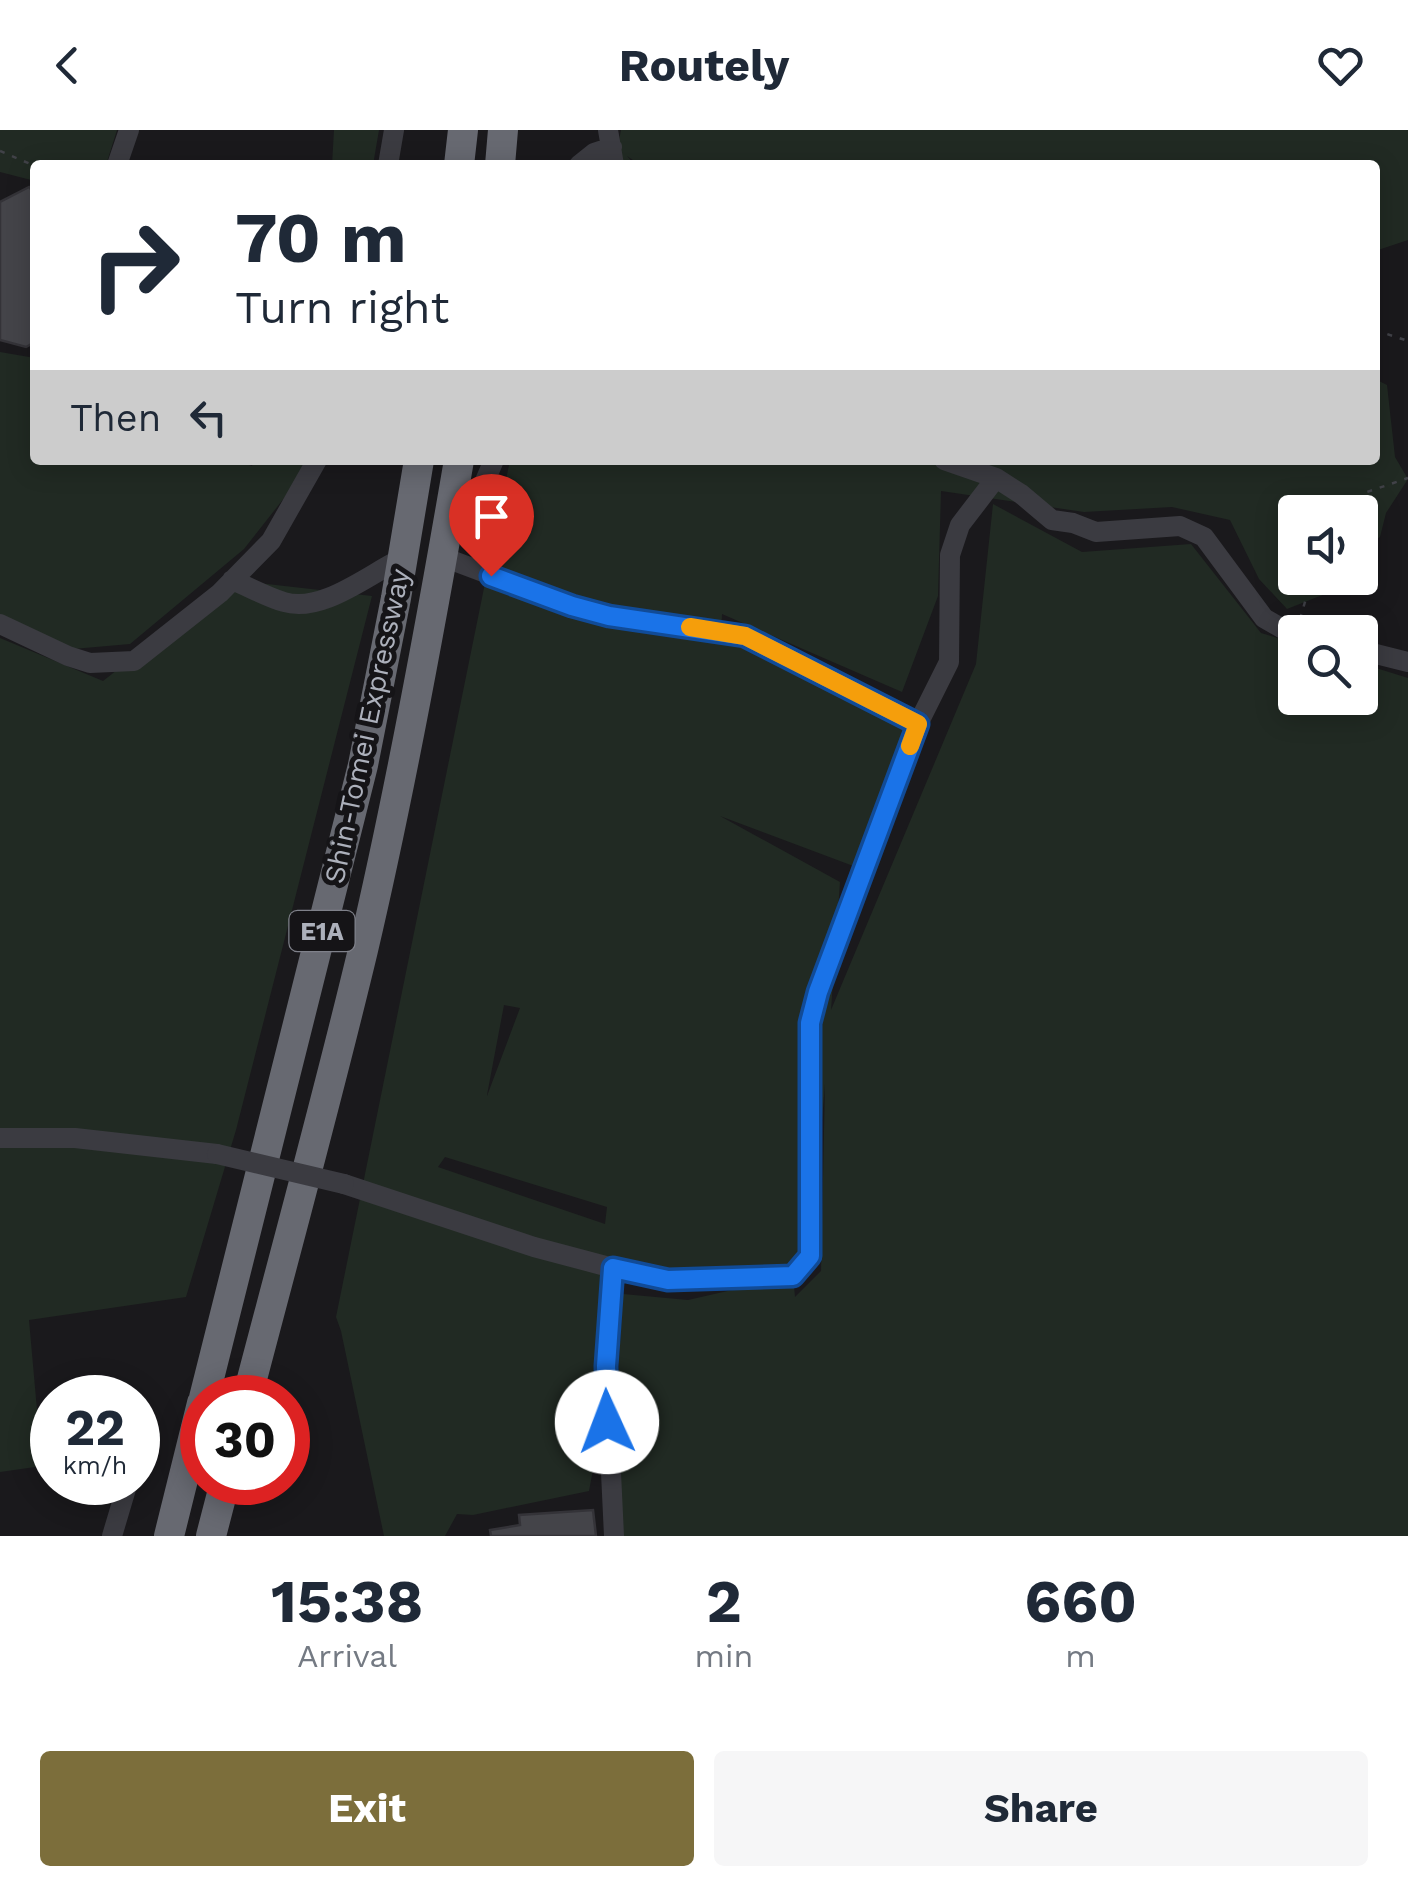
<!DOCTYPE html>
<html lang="en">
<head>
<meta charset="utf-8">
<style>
  body { margin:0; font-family:"Work Sans",sans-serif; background:#f6f6f7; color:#1f2937; height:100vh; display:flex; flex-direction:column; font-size:38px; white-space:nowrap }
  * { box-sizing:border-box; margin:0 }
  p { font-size:32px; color:#747a83 }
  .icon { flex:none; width:55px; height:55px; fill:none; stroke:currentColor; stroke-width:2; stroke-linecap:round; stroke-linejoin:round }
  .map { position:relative; height:1406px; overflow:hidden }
  .drawer { display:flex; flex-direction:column; background:#fff; flex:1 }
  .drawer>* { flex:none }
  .hud { position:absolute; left:30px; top:30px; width:1350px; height:305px; border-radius:10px; box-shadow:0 5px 25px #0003; background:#fff; color:#1f2937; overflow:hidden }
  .buttons { position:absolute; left:1278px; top:365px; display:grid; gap:20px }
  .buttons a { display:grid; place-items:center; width:100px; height:100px; border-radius:10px; background:#fff; box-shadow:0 5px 25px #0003; font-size:50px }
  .speed { position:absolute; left:30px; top:1245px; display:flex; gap:20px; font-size:50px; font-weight:700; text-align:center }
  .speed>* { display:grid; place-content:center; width:130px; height:130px; border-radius:50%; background:#fff; box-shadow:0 5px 25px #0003; line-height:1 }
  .speed small { font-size:25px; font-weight:400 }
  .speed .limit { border:15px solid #d22; background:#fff; color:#111 }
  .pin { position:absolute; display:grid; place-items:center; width:85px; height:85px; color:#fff; margin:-102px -42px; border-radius:50% 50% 50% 0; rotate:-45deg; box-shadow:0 0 10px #0007 }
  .pin .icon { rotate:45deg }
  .me { position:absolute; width:110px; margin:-55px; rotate:358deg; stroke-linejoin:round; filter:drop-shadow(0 0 8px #0008) }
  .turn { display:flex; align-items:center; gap:35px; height:210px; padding:0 40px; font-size:45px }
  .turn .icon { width:130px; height:130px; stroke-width:2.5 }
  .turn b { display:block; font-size:70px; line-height:85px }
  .then { display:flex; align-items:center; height:95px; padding:0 40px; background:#0003; gap:20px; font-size:38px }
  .eta { display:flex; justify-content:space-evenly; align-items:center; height:170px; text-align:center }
  .eta b { font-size:60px; font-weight:700; line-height:70px }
  .button { display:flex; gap:20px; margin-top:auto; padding:20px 40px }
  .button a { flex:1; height:115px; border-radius:10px; background:#7c6e3b; color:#fff; font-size:40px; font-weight:700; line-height:115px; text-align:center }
  .button a+a { background:#f6f6f7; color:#1f2937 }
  header { display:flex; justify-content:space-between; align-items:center; height:130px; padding:0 40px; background:#fff; font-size:45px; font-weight:700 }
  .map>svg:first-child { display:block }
  .green { fill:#212a23; fill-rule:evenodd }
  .building { fill:#444449; stroke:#343338; stroke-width:2.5 }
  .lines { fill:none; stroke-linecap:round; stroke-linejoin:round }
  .path { stroke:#414248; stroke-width:2.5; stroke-dasharray:5 8; stroke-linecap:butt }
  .minor { stroke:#3b3b41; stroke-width:20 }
  .highway { stroke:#676971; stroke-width:30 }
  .minor-bridge { stroke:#3b3b41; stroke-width:20 }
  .route-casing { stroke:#114b97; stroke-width:25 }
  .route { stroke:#1a73e8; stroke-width:18 }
  .slow { stroke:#f59e0b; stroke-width:18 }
  .labels { text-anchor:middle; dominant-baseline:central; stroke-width:10; stroke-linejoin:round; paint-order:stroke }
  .shield { fill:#151417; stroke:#7f818a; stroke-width:2.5 }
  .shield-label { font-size:25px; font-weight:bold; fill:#acb0bb }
  .street-label { font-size:28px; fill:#acb0bb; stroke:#151417 }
</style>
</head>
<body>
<header><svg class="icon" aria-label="back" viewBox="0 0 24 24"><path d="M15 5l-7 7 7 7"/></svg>Routely<svg class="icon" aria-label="heart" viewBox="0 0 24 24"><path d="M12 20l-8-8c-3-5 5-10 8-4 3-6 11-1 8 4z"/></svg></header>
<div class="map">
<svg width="1408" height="1406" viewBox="0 0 1408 1406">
  <rect width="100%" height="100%" fill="#1a191c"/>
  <path class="green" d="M0 0H117L106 35H35V51L0 42Z
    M334 0H379L373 35H332Z
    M621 0H1408V110L1375 121V35H640L627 26 635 35H579H614Z
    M0 222 35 228V330H231L252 336 255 330H314L244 419 130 514 73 519 0 484Z
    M1375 249 1387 255 1395 327 1408 349 1386 383 1380 407 1360 419V382H1295V448H1332L1325 464 1287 479 1259 449 1230 390 1172 377 1084 382 941 361 938 466 902 562 722 484 721 506 918 594 864 740 720 686 840 752 831 880 976 534 993 374 1082 422 1191 414 1261 503 1295 513V568H1360V533L1408 548V1406H619L618 1246 623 1164 688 1170 793 1146 795 1167 821 1141 825 954 811 1126 772 1147 668 1150 602 1131 605 1157 599 1244V1308L589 1361 473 1385 457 1384 445 1406H384L341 1201 336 1187 510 330H1375ZM504 875 520 878 487 966V965ZM445 1027 607 1077 605 1094 438 1037Z
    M232 450 372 466 236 1000 186 1167 29 1190 42 1336 0 1342V508L103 551Z"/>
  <path class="building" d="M29 57 35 64V212L26 217 0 210V72Z
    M593 1380 596 1406H491L490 1400 520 1395 519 1385Z"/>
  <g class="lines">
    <path class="path" d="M0 21 35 36
      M1375 200 1408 211
      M1351 382 1367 362 1408 348
      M1300 489 1312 448"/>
    <path class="minor" d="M608 0 614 35
      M117 35 129 0
      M388 35 394 0
      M579 35 594 23 612 17
      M944 330 996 348 1021 364 1052 390 1073 393 1096 402 1180 396 1204 407 1264 488 1295 506
      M473 398 485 351 494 330
      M451 430 571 475 609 486 745 506 918 594
      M232 450C249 457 267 467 284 472 320 483 364 448 395 432
      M0 494 68 526 90 533 134 531 220 463 271 411 317 330
      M1360 520 1408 532
      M0 1008H75L217 1024
      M344 1054 534 1117 613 1138 606 1236 614 1406
      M613 1138 668 1150 793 1146 811 1126 810 893 818 862 918 594 949 532 950 425 960 395 996 348
      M112 1406 126 1359"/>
    <path class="highway" d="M459 35 463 0
      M500 35 503 0
      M204 1268 363 635 396 468 419 330
      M247 1268C286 1119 327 970 363 820 401 658 431 494 459 330
      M169 1406 202 1273
      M211 1406 225 1352"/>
    <path class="minor-bridge" d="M217 1024 344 1054"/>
  </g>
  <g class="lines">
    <defs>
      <path id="route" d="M491 446 572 476 609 486 745 506 918 594 818 862 810 893V1126L793 1146 668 1150 613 1138 606 1236 607 1292"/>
    </defs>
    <use href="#route" class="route-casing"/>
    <use href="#route" class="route"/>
    <path class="slow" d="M690 497 745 506 918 594 910 616"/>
  </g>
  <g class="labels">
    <rect class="shield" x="289.5" y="781" width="65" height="40" rx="8"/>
    <g class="shield-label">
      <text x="322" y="801">E1A</text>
    </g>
    <g class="street-label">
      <text transform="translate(367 596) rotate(-78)">Shin-Tomei Expressway</text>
    </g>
  </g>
</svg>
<div class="buttons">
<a><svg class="icon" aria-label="sound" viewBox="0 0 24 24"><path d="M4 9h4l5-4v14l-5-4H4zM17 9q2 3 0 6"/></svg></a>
<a><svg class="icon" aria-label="search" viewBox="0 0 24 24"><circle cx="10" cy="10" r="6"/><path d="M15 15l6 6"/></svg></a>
</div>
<div class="speed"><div>22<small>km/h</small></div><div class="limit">30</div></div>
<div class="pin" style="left:491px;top:446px;background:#d93025"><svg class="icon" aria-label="arrive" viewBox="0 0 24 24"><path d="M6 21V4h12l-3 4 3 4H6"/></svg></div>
<svg class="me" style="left:607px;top:1292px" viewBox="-20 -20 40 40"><circle r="19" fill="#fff"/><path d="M0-13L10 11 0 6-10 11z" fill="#1a73e8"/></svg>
<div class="hud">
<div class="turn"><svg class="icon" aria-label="right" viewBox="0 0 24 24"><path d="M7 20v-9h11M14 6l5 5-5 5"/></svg><div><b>70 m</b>Turn right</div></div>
<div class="then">Then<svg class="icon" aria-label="left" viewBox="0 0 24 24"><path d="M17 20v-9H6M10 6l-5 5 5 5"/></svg></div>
</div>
</div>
<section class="drawer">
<div class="eta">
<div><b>15:38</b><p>Arrival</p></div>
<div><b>2</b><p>min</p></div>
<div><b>660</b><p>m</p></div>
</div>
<div class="button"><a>Exit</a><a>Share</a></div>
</section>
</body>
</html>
